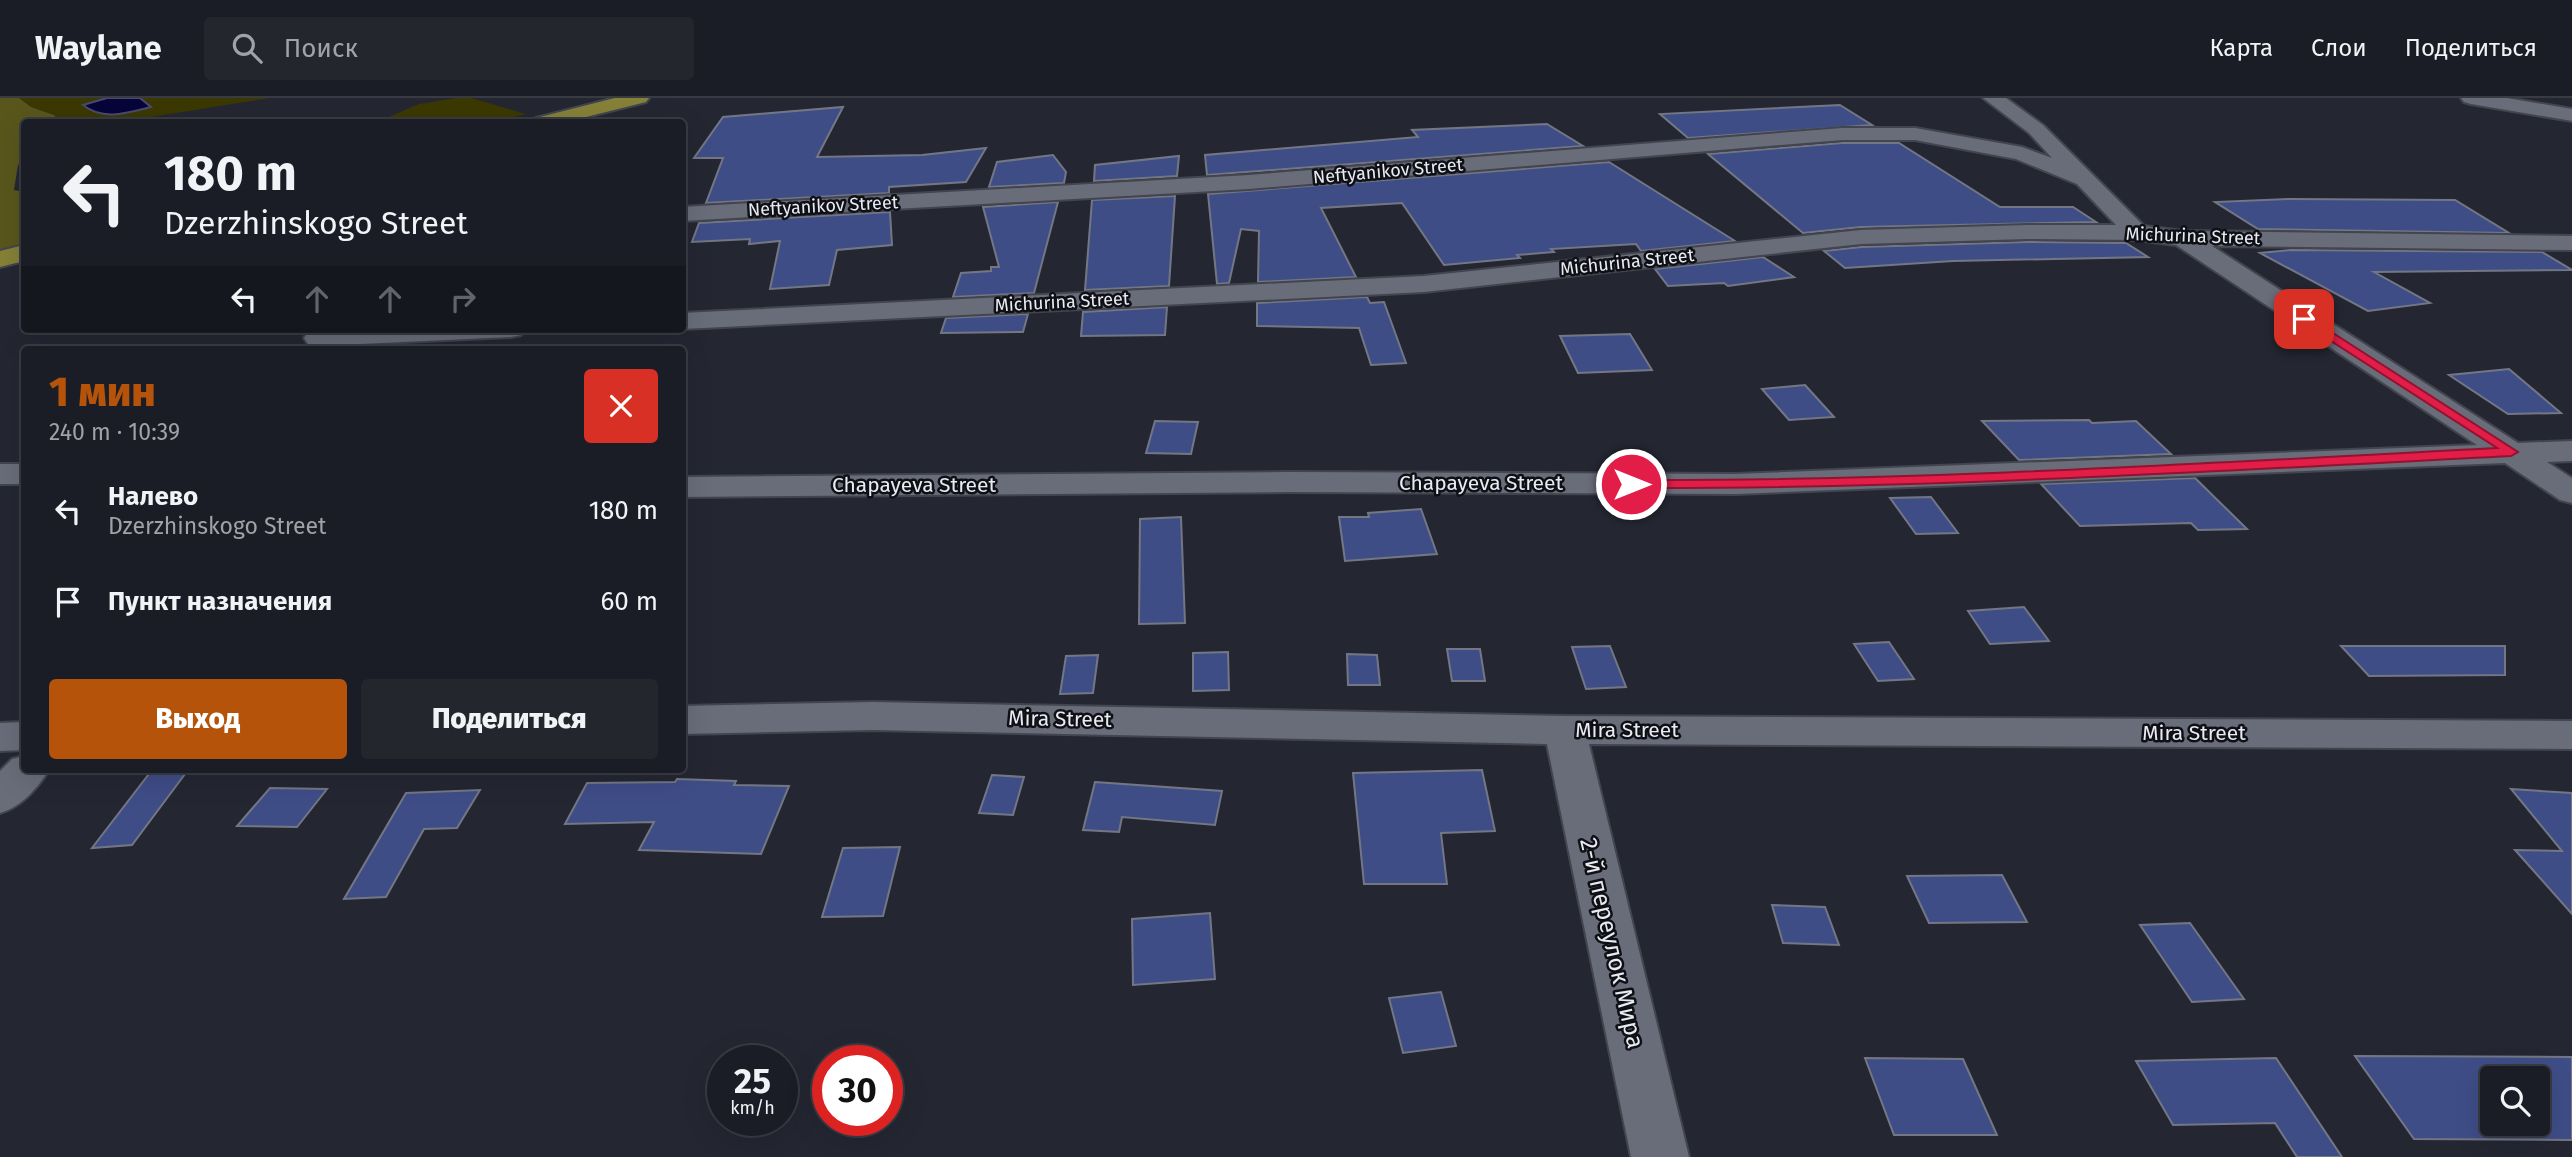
<!DOCTYPE html>
<html lang="ru">
<head>
<meta charset="utf-8">
<style>
  body { margin:0; font-family:"Fira Sans",sans-serif; background:#24262e; color:#f1f3f6; height:100vh; display:flex; flex-direction:column; font-size:26px; white-space:nowrap }
  * { box-sizing:border-box; margin:0 }
  p { font-size:23px; color:#a0a2a7 }
  .icon { flex:none; width:38px; height:38px; fill:none; stroke:currentColor; stroke-width:2; stroke-linecap:round; stroke-linejoin:round }
  .map { position:relative; flex:1; overflow:hidden }
  .side { position:absolute; left:21px; top:248px; width:665px; height:427px; display:flex; flex-direction:column; background:#1b1d26; border-radius:7px; box-shadow:0 7px 28px #0002,0 0 0 2px #393b43 }
  .side>* { flex:none }
  .top-card { position:absolute; left:21px; top:21px; width:665px; height:214px; border-radius:7px; box-shadow:0 7px 28px #0002,0 0 0 2px #393b43; background:#1b1d26; color:#f1f3f6; overflow:hidden }
  .tools { position:absolute; left:2480px; top:968px; display:grid; gap:14px }
  .tools a { display:grid; place-items:center; width:70px; height:70px; border-radius:7px; background:#1b1d26; box-shadow:0 7px 28px #0002,0 0 0 2px #393b43; font-size:35px }
  .speed { position:absolute; left:707px; top:947px; display:flex; gap:14px; font-size:35px; font-weight:700; text-align:center }
  .speed>* { display:grid; place-content:center; width:91px; height:91px; border-radius:50%; background:#1b1d26; box-shadow:0 7px 28px #0002,0 0 0 2px #393b43; line-height:1 }
  .speed small { font-size:18px; font-weight:400 }
  .speed .limit { border:10px solid #d22; background:#fff; color:#111 }
  .pin { position:absolute; display:grid; place-items:center; width:60px; height:60px; color:#fff; margin:-30px; border-radius:14px; box-shadow:0 4px 10px #0006 }
  .me { position:absolute; width:77px; margin:-38px; rotate:90deg; stroke-linejoin:round; filter:drop-shadow(0 0 5px #0008) }
  .turn { display:flex; align-items:center; gap:24px; height:147px; padding:0 28px; font-size:32px }
  .turn .icon { width:91px; height:91px; stroke-width:2.5 }
  .turn b { display:block; font-size:49px; line-height:60px }
  .lanes { display:flex; align-items:center; height:66px; padding:0 28px; background:#0003; justify-content:center; gap:35px; direction:ltr }
  .lanes .off { opacity:.35 }
  .round { display:grid; place-items:center; flex:none; width:74px; height:74px; border-radius:7px; background:#24262e }
  .overview { display:flex; align-items:center; justify-content:space-between; height:119px; padding:0 28px }
  h1 { font-size:42px; font-weight:800; line-height:52px; color:#b45309 }
  .primary-button { display:flex; gap:14px; margin-top:auto; padding:14px 28px }
  .primary-button a { flex:1; height:80px; border-radius:7px; background:#b45309; color:#fff; font-size:28px; font-weight:800; line-height:80px; text-align:center }
  .primary-button a+a { background:#24262e; color:#f1f3f6 }
  ul { padding:0; list-style:none }
  li { display:flex; align-items:center; gap:21px; height:91px; padding:0 28px }
  li div { flex:1 }
  li b { display:block; font-size:26px }
  li em { font-style:normal }
  header { display:flex; align-items:center; gap:42px; box-sizing:border-box; height:98px; padding:0 35px; background:#1b1d26; border-bottom:2px solid #393b43 }
  header strong { font-size:33px }
  nav { display:flex; gap:38px; margin-inline-start:auto; font-size:24px }
  .search { width:490px; height:63px; background:#24262e; display:flex; align-items:center; gap:18px; box-sizing:border-box; padding:0 24px; border-radius:7px; color:#a0a2a7; font-size:26px }
  .map>svg:first-child { display:block }
  .green { fill:#3b3802 }
  .forest { fill:#59561c }
  .water { fill:#060439; stroke:#4a4971; stroke-width:2 }
  .building { fill:#3f4d87; stroke:#737784; stroke-width:2; fill-rule:evenodd }
  .lines { fill:none; stroke-linecap:round; stroke-linejoin:round }
  .minor-casing { stroke:#42454e; stroke-width:4 }
  .trunk-casing { stroke:#42454e; stroke-width:4 }
  .minor { fill:#696d7a; fill-rule:evenodd }
  .trunk { fill:#858138; fill-rule:evenodd }
  .route { fill:#e11d48; stroke:#92132f; stroke-width:2 }
  .labels { text-anchor:middle; dominant-baseline:central; stroke-width:5; stroke-linejoin:round; paint-order:stroke }
  .far-street-label { font-size:18px; fill:#e9ebf3; stroke:#0f1015 }
  .street-label { font-size:21px; fill:#e9ebf3; stroke:#0f1015 }
  .near-street-label { font-size:24px; fill:#e9ebf3; stroke:#0f1015 }
</style>
</head>
<body>
<header>
<strong>Waylane</strong>
<div class="search"><svg class="icon" aria-label="search" viewBox="0 0 24 24"><circle cx="10" cy="10" r="6"/><path d="M15 15l6 6"/></svg>Поиск</div>
<nav><a>Карта</a><a>Слои</a><a>Поделиться</a></nav>
</header>
<div class="map">
<svg width="2572" height="1059" viewBox="0 0 2572 1059">
  <rect width="100%" height="100%" fill="#242732"/>
  <path class="green" d="M19 0H270L120 24H59L54 17 31 9Z
    M457 0H471L526 16 496 24H377L419 6Z"/>
  <path class="forest" d="M0 0H19L31 9 54 17 59 24H24V63L18 67 14 92 24 94V147L0 153Z"/>
  <path class="water" d="M107 0H140L151 9C127 15 103 23 83 7Z"/>
  <path class="building" d="M1840 7 1872 27 1688 40 1660 16Z
    M843 9 817 59 922 57 986 50 966 84 889 89V95L706 105 723 60H694L723 19Z
    M1547 26 1583 48 1207 77 1205 57 1418 39 1412 32Z
    M1842 45H1899L2000 109H2073L2096 124 1861 129 1803 135 1708 56Z
    M1053 57 1066 74 1064 85 989 89 997 64Z
    M1179 58 1177 78 1094 83 1095 67Z
    M1609 64 1735 143 1641 153 1636 146 1551 151 1554 154 1517 157 1520 160 1444 167 1402 105 1321 110 1356 179 1258 184 1259 133 1241 131 1229 185 1217 186 1208 96Z
    M1175 98 1169 188 1085 192 1092 102Z
    M2289 101 2455 102 2509 135 2258 131 2215 104Z
    M1058 104 1034 195 953 199 961 175 991 173V169H999L983 109Z
    M890 114 892 147 837 152 829 187 770 191 780 143 749 146 750 141 692 144 699 125Z
    M2027 144 2126 145 2148 159 1953 163 1845 170 1824 153 1861 149Z
    M2290 152 2542 154 2572 172 2374 174 2430 205 2368 213 2260 155Z
    M1763 159 1794 179 1728 188 1724 185 1668 188 1655 171Z
    M1367 199 1370 205 1384 204 1406 265 1371 267 1359 230 1257 228V205Z
    M1167 209 1165 237 1081 238 1083 214Z
    M1028 216 1023 234 941 235 946 220Z
    M1630 236 1652 272 1578 275 1560 238Z
    M2509 271 2561 315 2508 316 2449 277Z
    M1805 287 1834 319 1789 322 1762 291Z
    M2089 322 2092 325 2136 323 2171 356 2019 362 1982 323Z
    M1155 323 1198 324 1191 356 1146 355Z
    M2195 380 2247 431 2198 432 2191 425 2080 428 2041 386Z
    M1931 399 1958 435 1916 436 1890 400Z
    M1421 411 1437 456 1345 463 1339 419H1369L1368 415Z
    M1181 419 1185 525 1139 526 1140 421Z
    M2024 509 2049 543 1990 546 1968 513Z
    M1889 544 1914 581 1878 583 1854 546Z
    M1610 548 1626 589 1586 591 1572 549Z
    M2341 548H2505V577L2369 578Z
    M1447 551H1480L1485 583H1452Z
    M1228 554 1229 592 1193 593V555Z
    M1347 556 1377 557 1380 587H1348Z
    M1098 557 1093 595 1060 596 1066 558Z
    M152 672H188L132 747 92 750Z
    M1482 672 1495 733 1441 735 1447 786H1364L1353 675Z
    M992 677 1024 679 1013 717 979 715Z
    M677 681 736 683 734 687 789 688 761 756 639 752 654 724 565 726 587 685 675 684Z
    M1095 684 1222 693 1215 727 1122 719 1119 734 1083 732Z
    M270 690 327 691 297 729 237 728Z
    M2511 691 2572 695V816L2515 752 2562 753Z
    M480 692 457 730 424 731 386 799 344 801 406 695Z
    M900 749 883 818 822 819 843 750Z
    M2002 777 2027 824 1929 825 1907 778Z
    M1772 807 1825 809 1839 847 1783 845Z
    M1210 815 1215 881 1133 887 1132 821Z
    M2190 825 2244 901 2192 904 2140 827Z
    M1441 894 1456 948 1403 955 1389 900Z
    M2355 958 2572 959V1042L2414 1041ZM2492 980H2538V1026H2492Z
    M1865 960 1963 961 1997 1037H1894Z
    M2276 960 2342 1059H2297L2275 1025 2173 1027 2136 963Z"/>
  <g class="lines">
    <defs>
      <path id="minor" d="M1983 0H2006L2043 27 2144 128 2183 133 2572 138V152L2212 148 2518 345 2572 343V363L2547 364 2572 380V405L2560 402 2505 365 1736 396 1288 394 682 399V379L1288 374 1736 376 2477 347 2176 147 2137 142 2027 141 1861 146 1424 194 682 231H681L682 215 1424 178 1861 132 2027 127H2116L2077 86 2016 61 1915 42H1842L1249 91 682 123V109L1249 77 1842 30H1915L2022 49 2052 60 2029 35Z
        M2461 0H2507L2572 11V23L2471 6 2464 4Z
        M329 231H525L521 237 511 239 318 248 308 246 304 240 308 234Z
        M0 366H24V386H0Z
        M873 604 1565 618 2572 623V651L1589 646 1689 1059H1631L1547 646 873 632 682 636V608Z
        M24 624V652L0 653V625Z
        M24 658V672H49C37 691 21 709 0 715V673L12 661Z"/>
      <path id="trunk" d="M615 0H649L646 4 566 24H533L536 20Z
        M24 147V163L0 169V153Z"/>
    </defs>
    <use href="#minor" class="minor-casing"/>
    <use href="#trunk" class="trunk-casing"/>
    <use href="#minor" class="minor"/>
    <use href="#trunk" class="trunk"/>
  </g>
  <path class="route" d="M2300 219H2308L2518 354 2511 358C2218 373 1924 391 1631 390L1624 386 1631 382C1920 383 2209 365 2497 350L2300 223Z"/>
  <g class="labels">
    <g class="far-street-label">
      <text transform="translate(1388 73) rotate(-5)">Neftyanikov Street</text>
      <text transform="translate(823 108) rotate(-3)">Neftyanikov Street</text>
      <text transform="translate(2193 138) rotate(2)">Michurina Street</text>
      <text transform="translate(1627 164) rotate(-6)">Michurina Street</text>
      <text transform="translate(1062 204) rotate(-3)">Michurina Street</text>
    </g>
    <g class="street-label">
      <text x="1481" y="385">Chapayeva Street</text>
      <text x="914" y="387">Chapayeva Street</text>
      <text transform="translate(1060 621) rotate(1)">Mira Street</text>
      <text x="1627" y="632">Mira Street</text>
      <text x="2194" y="635">Mira Street</text>
    </g>
    <g class="near-street-label">
      <text transform="translate(1612 845) rotate(77)">2-й переулок Мира</text>
    </g>
  </g>
</svg>
<div class="tools">
<a><svg class="icon" aria-label="search" viewBox="0 0 24 24"><circle cx="10" cy="10" r="6"/><path d="M15 15l6 6"/></svg></a>
</div>
<div class="speed"><div>25<small>km/h</small></div><div class="limit">30</div></div>
<div class="pin" style="left:2304px;top:221px;background:#d93025"><svg class="icon" aria-label="arrive" viewBox="0 0 24 24"><path d="M6 21V4h12l-3 4 3 4H6"/></svg></div>
<svg class="me" style="left:1631px;top:386px" viewBox="-20 -20 40 40"><circle r="17" fill="#e11d48" stroke="#fff" stroke-width="3"/><path d="M0-11L8 9 0 5-8 9z" fill="#fff"/></svg>
<div class="top-card">
<div class="turn"><svg class="icon" aria-label="left" viewBox="0 0 24 24"><path d="M17 20v-9H6M10 6l-5 5 5 5"/></svg><div><b>180 m</b>Dzerzhinskogo Street</div></div>
<div class="lanes"><svg class="icon" aria-label="left" viewBox="0 0 24 24"><path d="M17 20v-9H6M10 6l-5 5 5 5"/></svg><svg class="icon off" aria-label="ahead" viewBox="0 0 24 24"><path d="M12 20V5M6 11l6-6 6 6"/></svg><svg class="icon off" aria-label="ahead" viewBox="0 0 24 24"><path d="M12 20V5M6 11l6-6 6 6"/></svg><svg class="icon off" aria-label="right" viewBox="0 0 24 24"><path d="M7 20v-9h11M14 6l5 5-5 5"/></svg></div>
</div>
<section class="side">
<div class="overview"><div><h1>1 мин</h1><p>240 m · 10:39</p></div><a class="round" style="background:#d93025;color:#fff"><svg class="icon" aria-label="close" viewBox="0 0 24 24"><path d="M6 6l12 12M18 6L6 18"/></svg></a></div>
<ul>
<li><svg class="icon" aria-label="left" viewBox="0 0 24 24"><path d="M17 20v-9H6M10 6l-5 5 5 5"/></svg><div><b>Налево</b><p>Dzerzhinskogo Street</p></div><em>180 m</em></li>
<li><svg class="icon" aria-label="arrive" viewBox="0 0 24 24"><path d="M6 21V4h12l-3 4 3 4H6"/></svg><div><b>Пункт назначения</b></div><em>60 m</em></li>
</ul>
<div class="primary-button"><a>Выход</a><a>Поделиться</a></div>
</section>
</div>
</body>
</html>
